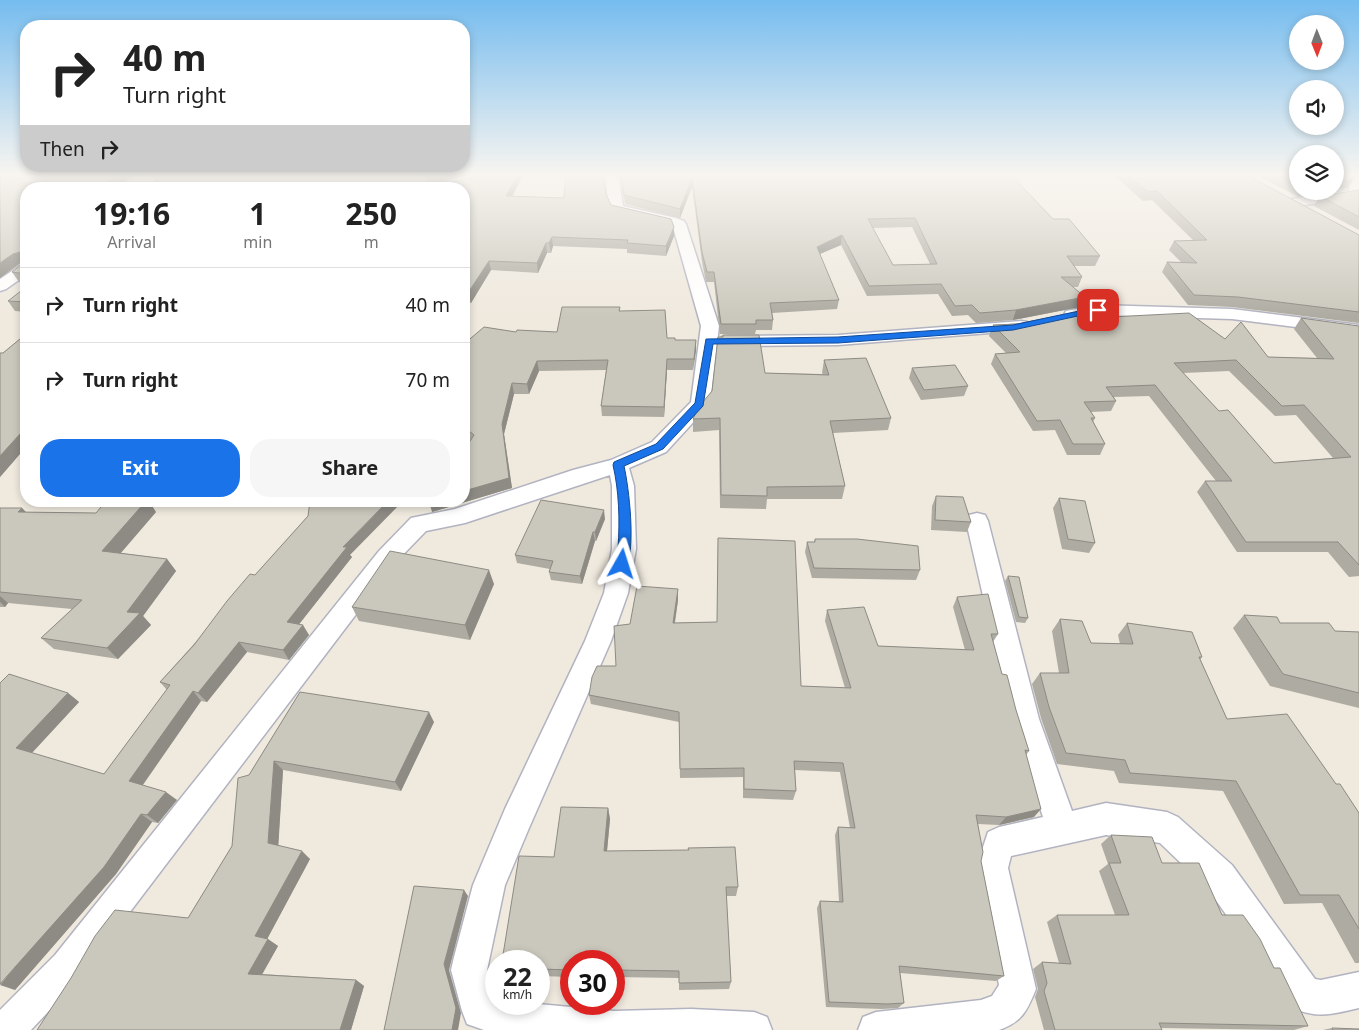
<!DOCTYPE html>
<html lang="en">
<head>
<meta charset="utf-8">
<style>
  body { margin:0; font-family:"Noto Sans",sans-serif; background:#f6f6f6; color:#222; height:100vh; display:flex; flex-direction:column; font-size:19px; white-space:nowrap }
  * { box-sizing:border-box; margin:0 }
  p { font-size:16px; color:#767676 }
  .icon { flex:none; width:28px; height:28px; fill:none; stroke:currentColor; stroke-width:2; stroke-linecap:round; stroke-linejoin:round }
  .map { position:relative; flex:1; overflow:hidden }
  .sheet { position:absolute; left:20px; top:182px; width:450px; height:325px; display:flex; flex-direction:column; background:#fff; border-radius:20px; box-shadow:0 2px 8px #0003 }
  .sheet>* { flex:none }
  .top-card { position:absolute; left:20px; top:20px; width:450px; height:152px; border-radius:20px; box-shadow:0 2px 8px #0003; background:#fff; color:#222; overflow:hidden }
  .needle { width:32px; rotate:179deg }
  .fabs { position:absolute; left:1289px; top:15px; display:grid; gap:10px }
  .fabs a { display:grid; place-items:center; width:55px; height:55px; border-radius:50%; background:#fff; box-shadow:0 2px 8px #0003; font-size:25px }
  .speed { position:absolute; left:485px; top:950px; display:flex; gap:10px; font-size:25px; font-weight:700; text-align:center }
  .speed>* { display:grid; place-content:center; width:65px; height:65px; border-radius:50%; background:#fff; box-shadow:0 2px 8px #0003; line-height:1 }
  .speed small { font-size:12px; font-weight:400 }
  .speed .limit { border:8px solid #d22; background:#fff; color:#111 }
  .pin { position:absolute; display:grid; place-items:center; width:42px; height:42px; color:#fff; margin:-21px; border-radius:10px; box-shadow:0 2px 8px #0006 }
  .me { position:absolute; width:55px; margin:-28px; rotate:6deg; stroke-linejoin:round; filter:drop-shadow(0 0 4px #0008) }
  .turn { display:flex; align-items:center; gap:18px; height:105px; padding:0 20px; font-size:22px }
  .turn .icon { width:65px; height:65px; stroke-width:2.5 }
  .turn b { display:block; font-size:35px; line-height:42px }
  .then { display:flex; align-items:center; height:48px; padding:0 20px; background:#0003; gap:10px; font-size:19px }
  .eta { display:flex; justify-content:space-evenly; align-items:center; height:85px; text-align:center }
  .eta b { font-size:30px; font-weight:700; line-height:35px }
  .cta { display:flex; gap:10px; margin-top:auto; padding:10px 20px }
  .cta a { flex:1; height:58px; border-radius:20px; background:#1a73e8; color:#fff; font-size:20px; font-weight:700; line-height:58px; text-align:center }
  .cta a+a { background:#f6f6f6; color:#222 }
  ul { padding:0; list-style:none }
  li { display:flex; align-items:center; gap:15px; height:75px; padding:0 20px; border-top:1px solid #e0e0e0 }
  li div { flex:1 }
  li b { display:block; font-size:19px }
  li em { font-style:normal }
  .map>svg:first-child { display:block }
  .lines { fill:none; stroke-linecap:round; stroke-linejoin:round }
  .minor-casing { stroke:#b2b3c1; stroke-width:3 }
  .minor { fill:#fff; fill-rule:evenodd }
  .wall { fill:#aeaba2; fill-rule:evenodd }
  .shaded-wall { fill:#8d8b84 }
  .building { fill:#cac7bc; stroke:#8d8b84; fill-rule:evenodd }
  .route { fill:#1a73e8; stroke:#114b97 }
</style>
</head>
<body>
<div class="map">
<svg width="1359" height="1030" viewBox="0 0 1359 1030">
  <rect width="100%" height="100%" fill="#efe9de"/>
  <g class="lines">
    <defs>
      <path id="minor" d="M603 173H615L619 181 623 206 676 218 684 221 686 224 719 326 710 404 666 452 629 468 634 486 636 549 628 593 611 641 529 828 505 885 487 970 494 996H496V1004H538L614 1011 691 1009 754 1012 767 1017 772 1030H484L467 1024 462 1011 451 970 454 957 473 885 505 809 585 641 604 593 612 549V486L610 475 465 523 426 531 395 563 79 979 31 1030H0V1010L55 955 379 551 411 518 455 509 573 470 611 460 652 442 691 402 701 326 673 227 612 212C605 200 609 185 603 173Z
        M1339 173H1354L1359 176V197L1292 207 1285 203 1292 199 1350 190 1348 181Z
        M26 263V275L6 289 0 291V279L21 265Z
        M1098 305 1232 309 1359 325V335L1232 319 1098 315 1072 320 1066 319 1064 315 1066 311Z
        M1021 321 1027 322 1030 326 1027 330 838 345 728 346 722 345 719 341 722 337 728 336 838 335Z
        M977 513 985 515 988 521 1039 719 1072 811 1106 803 1167 812 1178 817 1232 865 1315 979 1321 980 1359 972V1008C1331 1014 1320 1019 1292 1008L1208 889 1160 843 1106 835 1011 856 1008 868 1036 989C1027 1011 1022 1022 999 1030H858L863 1017 876 1012 981 1000 992 996 999 985 976 868 988 832 999 827 1043 817 1011 719 966 521 969 515Z"/>
    </defs>
    <use href="#minor" class="minor-casing"/>
    <use href="#minor" class="minor"/>
  </g>
  <path class="wall" d="M0 173H137L116 189H26V283L19 282 12 272 21 265V263L0 278Z
    M481 173 441 182H453L524 173 512 196 564 198 606 194 611 205 674 227V236L666 256 627 253V249L553 246 551 253H547L538 273 491 270 471 303H464V189H149Z
    M617 173H1013L1012 176 1053 219 1100 256 1095 266H1074L1082 277 1078 287H1073L1085 297 1080 307 1013 320 976 323 968 315 952 316 938 294 867 296 841 245 820 254 839 300 837 309 772 313 773 320 772 330H756L755 334H720L714 282H706L702 262 692 187 680 218 625 204 621 181ZM912 227 930 264 893 265 873 228Z
    M1111 173H1243L1359 235V323L1232 307 1188 305 1162 272 1167 262 1182 263 1169 250 1174 241 1193 240 1152 200 1143 201Z
    M1253 173H1298V191H1330L1297 196Z
    M1359 190V230L1314 206 1320 196Z
    M26 287V312L15 311 8 301Z
    M620 307V311L667 338 675 340H696V350L693 370H667L664 417 602 416 601 406 606 370 539 371 529 394H514L504 434 512 488 432 512 470 440 466 437 464 439V344L516 332H557Z
    M1110 317 1225 339 1268 357 1317 358 1294 329 1301 318 1359 326V576L1349 577 1328 552H1237L1197 492 1205 481H1216L1149 396 1114 397 1116 401 1111 411 1091 412 1095 418 1093 422 1105 444 1100 455H1067L1055 430 1033 431 991 364 995 354 1006 353 989 336 993 325ZM1229 371 1275 416 1296 415 1333 458 1274 463 1219 411 1183 373Z
    M26 334V447L0 477 3 353Z
    M824 360 891 418 888 430 833 433 845 486 842 499H767L766 509 720 508 719 430 693 432V419L712 391 765 373 823 374 822 373Z
    M912 368 968 386 964 396 921 400 909 378Z
    M936 496 971 522 967 532 931 530 932 506Z
    M1059 498 1095 543 1089 553 1062 549 1053 508Z
    M0 508H22L26 512 96 513 156 512 121 553 167 559 176 571 143 616 151 625 118 659 54 649 41 638 72 609 8 603 5 607H0Z
    M308 516 350 555 352 557 299 624 309 635 289 660 247 652 207 702 201 701 143 785 177 800 158 823 152 822 116 874 15 990 0 683 68 693 79 702 32 753 104 774 167 690 160 682Z
    M605 519 596 541H595L582 584 551 580 549 572 550 569 517 563 515 555Z
    M718 538 801 686 845 688 825 621 827 610 878 646 965 650 953 607 957 597 998 634 993 642 1002 674 1016 710 1029 751 1026 755 1034 817 999 825 978 824 981 861 1004 976 996 981 900 973 904 1003 898 1008 882 1009 826 1007 817 908 820 901H839L835 835 838 827 850 828 840 772 795 770 796 791 793 800 743 798V777L680 778 679 722 591 704 589 695 616 666 630 624 678 600 675 623 717 622Z
    M815 539 920 570 916 580 812 578 805 552 807 542H814Z
    M1008 576 1028 618 1025 623 1016 622 1005 581Z
    M494 584 470 640 359 621 352 607Z
    M1244 615 1280 623 1335 631 1359 632V708L1270 686 1233 628Z
    M1060 619 1091 643 1120 644 1118 635 1127 623 1202 657 1200 660 1227 719 1336 784 1359 813V963H1355L1322 903 1284 904 1223 791 1119 783 1114 771 1057 764 1041 718 1032 684 1040 673H1059L1052 631Z
    M300 692 434 722 401 791 283 770 278 845 310 859 267 939 278 946 262 974 356 980 364 986 351 1030H37L188 918 232 846 249 775Z
    M608 808 610 819 607 851 738 887 736 896H726L731 982 729 989 679 990V978L614 977V961H571V977L539 976V961L554 857Z
    M1111 835 1162 863 1222 915 1274 968 1308 1026 1294 1030 1161 1028 1162 1030H1044L1035 997 1038 989 1033 969 1042 962 1059 963 1047 922 1057 915H1115L1099 871 1108 864 1101 844Z
    M1332 1028 1359 1030H1323Z"/>
  <path class="shaded-wall" d="M121 173H137L116 189H99Z
    M439 173H481L431 184 428 188 426 180 428 175Z
    M518 173H524L508 205 506 196Z
    M692 178V187L680 218V209Z
    M1354 179 1348 188 1335 190V182Z
    M1300 191H1330L1297 196Z
    M674 227V236L666 256V246Z
    M842 235 841 245 815 256 817 247Z
    M552 237 553 246 551 253 549 243Z
    M546 243 547 253 538 273 537 263Z
    M20 252 26 262 20 263 0 278V263L13 254Z
    M489 261 491 270 471 303 468 293Z
    M1085 297 1080 307 1013 320 1016 310Z
    M696 340V350L693 370 694 359Z
    M667 359V370L664 417V407Z
    M537 361 539 371 529 394 527 384Z
    M512 383 514 394 504 434 512 488 432 512 429 501H464V491L502 424Z
    M464 429 466 437 464 439Z
    M20 434 26 441V447L0 477V456Z
    M146 501H149L156 512 112 563 102 551Z
    M388 501H403L350 555 352 557 293 632 287 622 343 547Z
    M22 508 33 520 18 512Z
    M604 510 605 519 596 541 595 532Z
    M593 532 595 541 582 584 580 576Z
    M167 559 176 571 143 616 151 625 118 659 107 648 127 612Z
    M489 570 494 584 470 640 465 625Z
    M678 589V600L673 633V623Z
    M0 596 8 603 5 607 0 602Z
    M303 625 309 635 289 660 283 650Z
    M239 642 247 652 207 702 198 693Z
    M193 691 201 701 139 790 129 781Z
    M68 693 79 702 28 757 16 748Z
    M429 712 434 722 401 791 395 782Z
    M274 761 283 770 278 851 268 843Z
    M166 792 177 800 158 823 147 815Z
    M608 808 610 819 606 861 604 851Z
    M1041 809 1034 817 999 825 1006 817Z
    M141 814 152 822 116 874 15 990 0 985Z
    M302 851 310 859 265 943 255 936Z
    M464 890 468 896 449 970 461 1013 458 1030H452L444 964Z
    M268 939 278 946 259 980 248 974Z
    M356 980 364 986 351 1030H340Z"/>
  <path class="building" d="M0 173H121L99 189H26V274L12 272 21 265 20 252 13 254 0 263Z
    M161 173H439L428 175 426 180 428 182H453L494 173H518L506 196 564 198 566 173H602L606 194 611 205 671 219 674 227 666 246 627 243 628 240 552 237 549 243H546L537 263 489 261 468 293H464V189H149Z
    M621 173H1009L1053 219H1069L1100 256H1067L1082 277H1061L1085 297 1016 310 980 313 972 305 955 306 941 284 869 286 842 235 817 247 839 300 770 303 773 320H756V324H721L714 272H707L702 252 692 178 680 209 624 195ZM915 218 937 264 893 265 868 219Z
    M1125 173H1243L1359 235V312L1238 297 1194 295 1167 262 1197 263 1174 241 1207 240 1157 191 1148 192Z
    M1275 173H1298V185Z
    M1335 173H1352L1354 179 1335 182Z
    M1359 190V217L1320 196Z
    M26 287V302L8 301Z
    M562 307H620L619 311 665 310 667 338H675V340H696L694 359H667L664 407 601 406 608 360 537 361 527 384 512 383 502 424 509 478 464 491V450L474 435 464 427V344L484 327 516 332 517 330 557 332Z
    M1098 308 1110 317 1189 313 1225 339 1241 322 1268 357 1334 359 1301 318 1359 326V565L1338 542H1246L1205 481H1232L1155 385 1106 387 1116 401 1084 402 1095 418H1091L1105 444H1073L1060 420 1037 421 995 354 1020 352 993 325 1017 324ZM1236 360 1282 406 1304 405 1351 457 1274 463 1228 410 1219 411 1174 363Z
    M26 334V434H20L0 456V353H3Z
    M723 335H759L765 373 829 375 824 360 866 358 891 418 830 421 845 486 767 487V496L721 495 720 418 693 419 698 408 712 391 718 337H723Z
    M955 365 968 386 924 390 912 368Z
    M936 496 963 497 971 522 935 520Z
    M1059 498 1085 501 1095 543 1068 539Z
    M541 500 604 510 595 532H593L580 576 549 572 553 561 515 555Z
    M106 501H146L102 551 167 559 127 612 140 613 107 648 41 638 82 600 0 592V508H22L18 512 96 513Z
    M310 501H388L343 547H347L287 622 303 625 283 650 239 642 198 693 193 691 129 781 166 792 147 815 141 814 104 867 0 984V683L9 674 68 693 16 748 104 774 170 685 160 682 194 645 227 601 250 574 255 575 308 516Z
    M718 538 795 541 801 686 851 688 827 610 864 607 878 646 974 650 957 597 988 594 998 634H991L1002 674 1007 675 1016 710 1029 751 1025 750 1041 809 1006 817 976 815 983 852 981 861 1004 976 899 966 904 1003 887 1004 829 1002 820 901 843 902 838 827 855 828 843 763 794 761 796 791 744 789V768L680 769 679 712 589 695 592 677 597 666H616L614 626 630 624 637 586 678 589 673 623 717 622Z
    M815 539H857L918 546 920 570 814 568 807 542H815Z
    M390 551 489 570 465 625 352 607Z
    M1008 576 1019 577 1028 618 1019 617Z
    M1244 615 1277 617 1280 623H1329L1335 631 1359 632V693L1283 674Z
    M1060 619 1082 621 1091 643 1133 644 1127 623 1192 632 1202 657H1199L1227 719 1287 714 1336 784H1340L1359 813V929L1339 895H1300L1236 781 1130 773 1125 760 1066 753 1049 707 1040 673H1069Z
    M300 692 429 712 395 782 274 761 268 843 302 851 255 936 268 939 248 974 356 980 340 1030H37L71 978 95 936 115 910 188 918 232 846 238 778 249 775Z
    M561 807 608 808 604 851 689 850 688 848 735 847 738 887H726L731 982 679 983V971L614 970V961H571V970L539 969V961H502L519 856 554 857Z
    M1111 835 1152 837 1162 863H1199L1222 915H1243L1260 939 1274 968H1280L1308 1026 1159 1023 1162 1030H1055L1044 991 1047 983 1042 962 1071 964 1057 915H1129L1109 863H1121Z
    M414 886 464 890 444 964 456 1008 452 1030H384Z
    M1332 1028 1359 1029V1030H1333Z"/>
  <linearGradient id="sky" x2="0" y2="1"><stop stop-color="#75bcef"/><stop offset="0.55" stop-color="#f8f5f0"/><stop offset="1" stop-color="#f8f5f0" stop-opacity="0"/></linearGradient>
  <rect width="1359" height="317" fill="url(#sky)"/>
  <path class="route" d="M1098 307 1101 308V311L1013 330 838 343 713 344 703 406 663 449 624 466C629 488 636 548 626 567H617C614 561 618 555 618 548 620 520 619 491 613 465L614 462 656 444 695 403 706 339 838 337 1013 325Z"/>
</svg>
<div class="fabs">
<a><svg class="needle" viewBox="-14 -14 28 28"><path d="M0-13l5 13h-10z" fill="#e53935"/><path d="M0 13l5-13h-10z" fill="#767676"/></svg></a>
<a><svg class="icon" aria-label="sound" viewBox="0 0 24 24"><path d="M4 9h4l5-4v14l-5-4H4zM17 9q2 3 0 6"/></svg></a>
<a><svg class="icon" aria-label="layers" viewBox="0 0 24 24"><path d="M12 4l9 5-9 5-9-5zM3 14l9 5 9-5"/></svg></a>
</div>
<div class="speed"><div>22<small>km/h</small></div><div class="limit">30</div></div>
<div class="pin" style="left:1098px;top:310px;background:#d93025"><svg class="icon" aria-label="arrive" viewBox="0 0 24 24"><path d="M6 21V4h12l-3 4 3 4H6"/></svg></div>
<svg class="me" style="left:622px;top:564px" viewBox="-20 -20 40 40"><path d="M0-17L14 15 0 8-14 15z" fill="#1a73e8" stroke="#fff" stroke-width="4"/></svg>
<div class="top-card">
<div class="turn"><svg class="icon" aria-label="right" viewBox="0 0 24 24"><path d="M7 20v-9h11M14 6l5 5-5 5"/></svg><div><b>40 m</b>Turn right</div></div>
<div class="then">Then<svg class="icon" aria-label="right" viewBox="0 0 24 24"><path d="M7 20v-9h11M14 6l5 5-5 5"/></svg></div>
</div>
<section class="sheet">
<div class="eta">
<div><b>19:16</b><p>Arrival</p></div>
<div><b>1</b><p>min</p></div>
<div><b>250</b><p>m</p></div>
</div>
<ul>
<li><svg class="icon" aria-label="right" viewBox="0 0 24 24"><path d="M7 20v-9h11M14 6l5 5-5 5"/></svg><div><b>Turn right</b></div><em>40 m</em></li>
<li><svg class="icon" aria-label="right" viewBox="0 0 24 24"><path d="M7 20v-9h11M14 6l5 5-5 5"/></svg><div><b>Turn right</b></div><em>70 m</em></li>
</ul>
<div class="cta"><a>Exit</a><a>Share</a></div>
</section>
</div>
</body>
</html>
